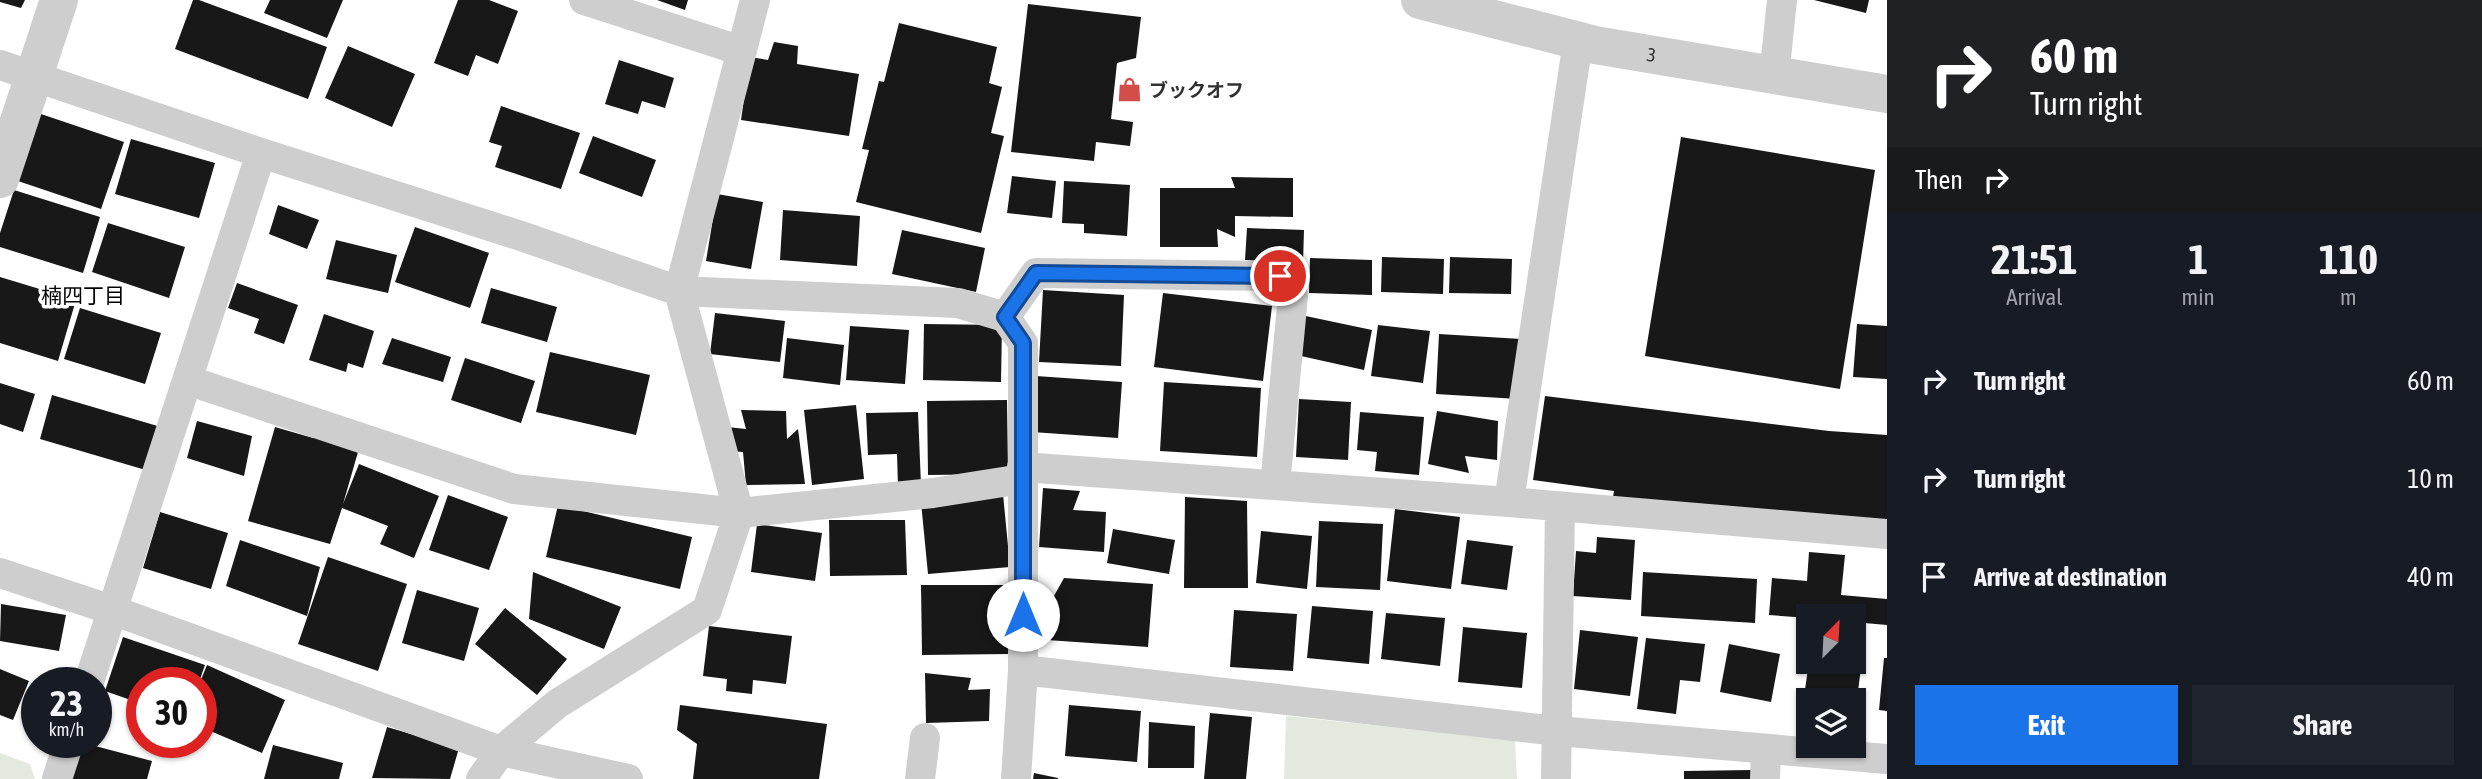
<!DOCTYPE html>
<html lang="en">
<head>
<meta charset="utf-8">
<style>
  body { margin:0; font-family:"Asap Condensed","Noto Sans JP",sans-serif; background:#20242c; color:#f1f3f6; height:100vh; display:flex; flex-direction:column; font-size:26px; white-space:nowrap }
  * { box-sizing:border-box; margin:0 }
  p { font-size:23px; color:#9ea1a6 }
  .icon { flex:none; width:38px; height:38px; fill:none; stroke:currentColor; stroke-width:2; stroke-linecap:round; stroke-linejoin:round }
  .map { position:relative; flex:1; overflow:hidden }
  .sheet { display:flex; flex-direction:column; background:#171b24; width:595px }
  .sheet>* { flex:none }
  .guide { background:#202124; color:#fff; overflow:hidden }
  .needle { width:46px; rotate:24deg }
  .fabs { position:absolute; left:1796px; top:604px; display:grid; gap:14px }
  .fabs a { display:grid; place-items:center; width:70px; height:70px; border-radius:0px; background:#171b24; box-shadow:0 2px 5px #0004; font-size:35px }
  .speed { position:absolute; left:21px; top:667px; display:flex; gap:14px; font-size:35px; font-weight:700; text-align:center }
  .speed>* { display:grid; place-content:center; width:91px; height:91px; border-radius:50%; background:#171b24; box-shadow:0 2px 5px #0004; line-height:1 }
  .speed small { font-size:18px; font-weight:400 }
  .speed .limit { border:10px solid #d22; background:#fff; color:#111 }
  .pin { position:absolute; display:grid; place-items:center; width:60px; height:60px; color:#fff; margin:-30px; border:4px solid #fff; border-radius:50%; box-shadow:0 2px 7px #0007 }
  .me { position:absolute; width:77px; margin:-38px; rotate:0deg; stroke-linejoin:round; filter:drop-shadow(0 0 5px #0008) }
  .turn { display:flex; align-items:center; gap:24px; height:147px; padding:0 28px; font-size:32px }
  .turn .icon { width:91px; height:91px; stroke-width:2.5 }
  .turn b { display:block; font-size:49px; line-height:60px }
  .then { display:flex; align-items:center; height:66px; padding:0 28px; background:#0003; gap:14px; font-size:26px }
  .eta { display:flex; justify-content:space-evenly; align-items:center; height:119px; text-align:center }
  .eta b { font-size:42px; font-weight:700; line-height:49px }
  .primary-button { display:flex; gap:14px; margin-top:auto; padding:14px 28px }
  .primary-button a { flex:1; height:80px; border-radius:0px; background:#1a73e8; color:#fff; font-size:28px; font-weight:700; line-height:80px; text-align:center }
  .primary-button a+a { background:#20242c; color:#f1f3f6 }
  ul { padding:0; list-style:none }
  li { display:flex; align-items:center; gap:21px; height:98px; padding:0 28px }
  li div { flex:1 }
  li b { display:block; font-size:26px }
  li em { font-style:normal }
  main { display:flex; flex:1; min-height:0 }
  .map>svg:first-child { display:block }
  .green { fill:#e3e9de }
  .building { fill:#181818 }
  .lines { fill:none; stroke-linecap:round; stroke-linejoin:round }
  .minor { stroke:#cecece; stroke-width:30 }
  .tertiary { stroke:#cecece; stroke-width:38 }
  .route-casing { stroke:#114b97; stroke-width:18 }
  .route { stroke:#1a73e8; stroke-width:12 }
  .labels { text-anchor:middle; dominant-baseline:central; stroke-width:7; stroke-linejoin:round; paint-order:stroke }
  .street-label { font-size:19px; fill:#313131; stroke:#fff }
  .poi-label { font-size:19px; font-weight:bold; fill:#313131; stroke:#fff; text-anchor:start }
  .neighbourhood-label { font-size:21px; fill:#000; stroke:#fff }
</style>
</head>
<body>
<main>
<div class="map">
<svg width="1887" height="779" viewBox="0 0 1887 779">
  <rect width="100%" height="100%" fill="#fff"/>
  <path class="green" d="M1286 716 1515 740 1517 779H1284Z
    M0 753 30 764 35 779H0Z"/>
  <path class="building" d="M0 0H25L21 8 0 2Z
    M193 0H199L327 47 308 99 175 49Z
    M270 0H343L327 38 264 13Z
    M458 0H489L518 11 498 64 476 55 468 76 434 63Z
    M657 0H688L685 10Z
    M1814 0H1869L1866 13Z
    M1028 4 1141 17 1136 58 1117 63 1111 119 1133 122 1130 146 1096 142 1094 161 1011 152Z
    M899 23 997 47 989 83 1002 87 991 133 1004 136 981 233 856 202 869 150 862 149 879 81 884 82Z
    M774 42 798 46 797 64 859 74 849 136 741 120 750 57 768 60Z
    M348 46 415 74 392 127 325 98Z
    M619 60 674 78 665 108 642 101 638 114 605 104Z
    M501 106 580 133 561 189 495 167 502 146 489 142Z
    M38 113 124 142 101 209 15 180Z
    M593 136 656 160 642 197 579 173Z
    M1681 137 1875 170 1840 389 1645 356Z
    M131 139 215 163 199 218 115 194Z
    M1012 176 1056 181 1052 218 1007 213Z
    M1231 177 1293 178V217L1235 216V237L1217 229 1218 247H1160V188H1235Z
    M1064 181 1130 185 1127 236 1084 233V224L1062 223Z
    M14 190 100 217 83 273 0 247V233Z
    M717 194 763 202 751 269 706 261Z
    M278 205 319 220 307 249 269 234Z
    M783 210 860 216 857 266 780 260Z
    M108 223 185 247 169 298 92 272Z
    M415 227 489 253 470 308 395 282Z
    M1247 228 1304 230 1303 263 1245 260Z
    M902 230 985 248 976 292 892 274Z
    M336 240 397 255 388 293 326 279Z
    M1382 257 1444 259 1443 294 1381 292Z
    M1450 257 1512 259 1511 294 1449 293Z
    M1310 258 1372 260V295L1309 293Z
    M0 277 76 300 58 361 0 343Z
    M237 283 298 305 284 344 254 333 259 319 228 308Z
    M491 288 557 307 547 342 481 323Z
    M1043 290 1124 295 1121 366 1039 362Z
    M1163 293 1272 306 1263 381 1154 367Z
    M80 308 161 333 145 384 64 359Z
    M715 313 785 321 780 362 710 354Z
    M324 314 374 331 363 368 348 363 346 372 309 360Z
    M1301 315 1372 330 1364 370 1292 354Z
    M924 324 1002 325 1001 382 923 380Z
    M1857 324 1887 326V379L1853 377Z
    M1378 325 1430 331 1423 383 1371 376Z
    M850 326 909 330 905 384 846 380Z
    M1439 334 1521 339 1518 399 1436 394Z
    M392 338 451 357 443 382 382 364Z
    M787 338 844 345 840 385 783 378Z
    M550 352 650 375 636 435 536 412Z
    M465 358 535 381 521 423 451 400Z
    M1036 376 1122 382 1118 438 1032 432Z
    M1164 382 1261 388 1257 457 1160 451Z
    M0 383 35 394 23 432 0 424Z
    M52 395 161 427 149 471 40 439Z
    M1545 396 1829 431 1887 435V520L1613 497 1614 491 1533 480Z
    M1299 399 1351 402 1348 460 1296 457Z
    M1007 400 1008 474 928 475 927 401Z
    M856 405 864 479 812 485 804 410Z
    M741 410 786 411 787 439 798 429 805 484 746 485 743 452 727 451V427L746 429Z
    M1437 411 1498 421 1497 460 1465 456 1469 473 1428 464Z
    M918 412 921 485 898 486 897 454 868 455 866 413Z
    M1360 412 1424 417 1419 475 1375 471 1377 452 1357 450Z
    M197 421 252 436 244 476 187 458Z
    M275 427 313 438 314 434 358 452 343 504 359 464 439 496 414 558 380 544 388 526 342 508 330 544 248 521Z
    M1043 488 1080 491 1073 510 1106 512 1104 552 1039 547Z
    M1003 494 1010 567 928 574 921 502Z
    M448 495 508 517 489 570 429 550Z
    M1185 497 1247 501 1248 588H1184Z
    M558 505 692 537 680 589 546 557Z
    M1395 509 1460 517 1451 589 1387 581Z
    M160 512 228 533 211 589 143 568Z
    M829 520H905L907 575 830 576Z
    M1319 521 1383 524 1380 590 1316 587Z
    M757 524 822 533 815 581 751 572Z
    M1113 529 1175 540 1169 574 1107 563Z
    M1261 531 1312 536 1307 589 1256 583Z
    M1597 537 1635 540 1631 600 1573 596 1576 551 1596 553Z
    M240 540 320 567 307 616 226 586Z
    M1467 540 1513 546 1507 590 1461 584Z
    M1809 552 1845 555 1841 595 1887 599V625L1853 622V616H1808V618L1769 615 1772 578 1807 581Z
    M328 557 407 584 378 671 298 644Z
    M533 572 621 607 604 649 529 619Z
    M1643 572 1757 579 1755 623 1641 616Z
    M1064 578 1153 584 1148 647 1047 640 1050 603Z
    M921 585H1008L1009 654 922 655Z
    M417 590 479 608 464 661 402 643Z
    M1 604 66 615 59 651 0 641Z
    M1312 606 1373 611 1369 664 1307 658Z
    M505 608 567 659 537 695 475 644Z
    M1234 610 1297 614 1293 671 1230 667Z
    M1386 613 1445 618 1440 666 1381 659Z
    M709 626 792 636 786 684 753 680 752 694 726 691 727 679 703 676Z
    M1463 627 1527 633 1522 688 1458 682Z
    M1580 630 1638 637 1630 696 1574 689Z
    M123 637 205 665 199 682H142V704L105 691Z
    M1646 638 1705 644 1700 682 1680 680 1676 714 1637 709Z
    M1729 644 1780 654 1771 702 1720 692Z
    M1853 657 1862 659 1855 716 1853 700H1808V711L1802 710 1809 662H1853Z
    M1884 658H1887V711L1879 710Z
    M207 665 285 700 262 753 201 727 200 682Z
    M0 669 29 681 13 720 0 715Z
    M925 673 971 678 968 690 990 689 989 721 926 723Z
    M680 705 827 724 819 779H693L697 744 677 730Z
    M1069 705 1141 711 1137 762 1065 756Z
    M1210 713 1252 717 1246 779H1204Z
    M1149 722 1195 726 1194 768H1148Z
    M387 727 459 748 450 779 372 778Z
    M80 742 152 761 147 779H64Z
    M273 745 343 763 339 779H264Z
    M1752 770V779H1684V771Z
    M1034 773 1058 778V779H1033Z"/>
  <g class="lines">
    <path class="minor" d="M584 0 742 51
      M0 65 261 153 521 236 679 291 958 303 1005 317 1023 343V670L1016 779
      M1774 77 1782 0
      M1005 317 1036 273 1280 276 1293 296 1275 485
      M187 380 514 489 739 513 933 493 1022 479
      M1022 467 1509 502 1887 534
      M1509 502 1578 41
      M0 573 112 610 501 751 628 779
      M1023 670 1557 731 1887 759
      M89 682 261 153
      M57 779 69 742
      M481 779 501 751 557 704 707 610 739 513 679 291 755 0
      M920 779 925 738
      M1556 779 1560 507
      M1765 779 1766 749"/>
    <g class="tertiary">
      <path id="s1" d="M1420 0 1595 45 1887 94"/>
      <path d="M0 179 59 0"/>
    </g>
  </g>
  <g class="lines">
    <defs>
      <path id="route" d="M1023 615V343L1005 317 1036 273 1280 276"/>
    </defs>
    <use href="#route" class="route-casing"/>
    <use href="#route" class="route"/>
  </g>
  <defs>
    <symbol id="shop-bare" viewBox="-9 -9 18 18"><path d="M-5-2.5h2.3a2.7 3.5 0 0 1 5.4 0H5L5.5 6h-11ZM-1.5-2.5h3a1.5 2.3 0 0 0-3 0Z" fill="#d34d49" stroke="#fff" stroke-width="2.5" paint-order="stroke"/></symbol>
  </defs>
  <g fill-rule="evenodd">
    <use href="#shop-bare" x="1112" y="72" width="35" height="35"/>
  </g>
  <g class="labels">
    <g class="street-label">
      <text stroke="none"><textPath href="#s1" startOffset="238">3</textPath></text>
    </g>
    <g class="poi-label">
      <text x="1149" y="90">ブックオフ</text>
    </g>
    <g class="neighbourhood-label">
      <text x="83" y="295">楠四丁目</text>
    </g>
  </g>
</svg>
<div class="fabs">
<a><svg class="needle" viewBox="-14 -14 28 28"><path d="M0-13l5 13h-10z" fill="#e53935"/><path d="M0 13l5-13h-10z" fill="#9ea1a6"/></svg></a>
<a><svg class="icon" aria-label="layers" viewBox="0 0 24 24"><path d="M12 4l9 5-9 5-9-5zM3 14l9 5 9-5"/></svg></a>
</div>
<div class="speed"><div>23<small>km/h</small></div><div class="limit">30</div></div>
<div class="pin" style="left:1280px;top:276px;background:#d93025"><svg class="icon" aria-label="arrive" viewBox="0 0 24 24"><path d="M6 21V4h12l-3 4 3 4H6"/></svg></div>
<svg class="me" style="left:1023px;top:615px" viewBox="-20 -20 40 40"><circle r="19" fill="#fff"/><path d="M0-13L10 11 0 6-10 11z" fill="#1a73e8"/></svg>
</div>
<section class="sheet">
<div class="guide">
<div class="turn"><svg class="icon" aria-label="right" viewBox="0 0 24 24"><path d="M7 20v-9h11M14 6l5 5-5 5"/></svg><div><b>60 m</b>Turn right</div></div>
<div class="then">Then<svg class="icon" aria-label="right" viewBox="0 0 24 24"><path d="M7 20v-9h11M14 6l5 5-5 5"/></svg></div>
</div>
<div class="eta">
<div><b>21:51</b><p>Arrival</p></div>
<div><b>1</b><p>min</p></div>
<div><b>110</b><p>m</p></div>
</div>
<ul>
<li><svg class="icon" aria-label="right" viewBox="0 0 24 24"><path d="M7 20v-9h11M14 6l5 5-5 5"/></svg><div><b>Turn right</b></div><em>60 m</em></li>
<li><svg class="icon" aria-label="right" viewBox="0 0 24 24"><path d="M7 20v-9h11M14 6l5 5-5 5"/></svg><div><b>Turn right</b></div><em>10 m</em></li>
<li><svg class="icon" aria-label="arrive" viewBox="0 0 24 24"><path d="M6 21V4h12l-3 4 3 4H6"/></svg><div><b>Arrive at destination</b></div><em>40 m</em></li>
</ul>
<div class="primary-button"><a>Exit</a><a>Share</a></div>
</section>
</main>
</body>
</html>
